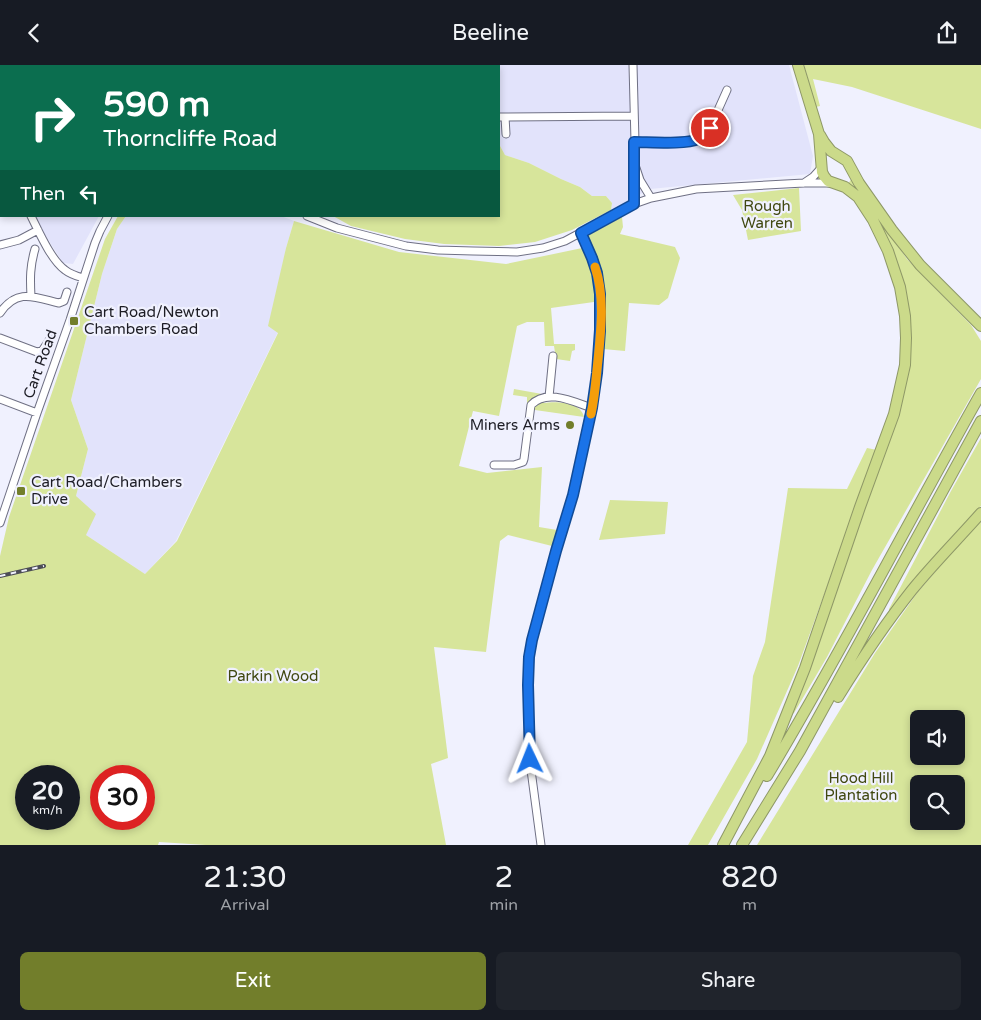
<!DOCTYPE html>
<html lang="en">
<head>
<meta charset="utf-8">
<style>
  body { margin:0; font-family:"Varela Round",sans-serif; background:#20242c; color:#f1f3f6; height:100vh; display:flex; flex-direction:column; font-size:19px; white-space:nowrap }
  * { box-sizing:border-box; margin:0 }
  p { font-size:16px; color:#9ea1a6 }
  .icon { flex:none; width:28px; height:28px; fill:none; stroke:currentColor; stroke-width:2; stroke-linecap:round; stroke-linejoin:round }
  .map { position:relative; height:780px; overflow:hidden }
  .sheet { display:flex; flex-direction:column; background:#171b24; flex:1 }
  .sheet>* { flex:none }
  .banner { position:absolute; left:0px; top:0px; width:500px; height:152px; box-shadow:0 2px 8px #0003; background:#0b6e4f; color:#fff; overflow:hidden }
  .fabs { position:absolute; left:910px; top:645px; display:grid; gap:10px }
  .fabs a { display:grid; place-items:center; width:55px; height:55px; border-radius:8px; background:#171b24; box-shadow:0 2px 8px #0003; font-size:25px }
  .speed { position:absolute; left:15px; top:700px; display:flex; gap:10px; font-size:25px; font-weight:700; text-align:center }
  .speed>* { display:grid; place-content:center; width:65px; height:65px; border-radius:50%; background:#171b24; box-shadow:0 2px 8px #0003; line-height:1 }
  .speed small { font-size:12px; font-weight:400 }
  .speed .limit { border:8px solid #d22; background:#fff; color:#111 }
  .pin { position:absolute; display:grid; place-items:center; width:42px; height:42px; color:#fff; margin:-21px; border:2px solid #fff; border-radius:50%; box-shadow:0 1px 5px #0007 }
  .me { position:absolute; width:55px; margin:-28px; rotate:358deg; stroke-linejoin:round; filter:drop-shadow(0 0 4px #0008) }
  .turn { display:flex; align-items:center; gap:18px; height:105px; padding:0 20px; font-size:22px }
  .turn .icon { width:65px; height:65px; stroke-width:2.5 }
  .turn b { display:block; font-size:35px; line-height:42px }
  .then { display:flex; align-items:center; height:48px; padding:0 20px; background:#0003; gap:10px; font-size:19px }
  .eta { display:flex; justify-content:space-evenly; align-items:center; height:85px; text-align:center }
  .eta b { font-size:30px; font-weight:600; line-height:35px }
  .cta { display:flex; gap:10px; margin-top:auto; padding:10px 20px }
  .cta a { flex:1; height:58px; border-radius:8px; background:#727e2b; color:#fff; font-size:20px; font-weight:600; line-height:58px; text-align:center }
  .cta a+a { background:#20242c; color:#f1f3f6 }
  header { display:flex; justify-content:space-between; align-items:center; height:65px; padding:0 20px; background:#171b24; font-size:22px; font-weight:600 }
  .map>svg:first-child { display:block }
  .built { fill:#e2e3fb }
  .green { fill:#d7e59b; fill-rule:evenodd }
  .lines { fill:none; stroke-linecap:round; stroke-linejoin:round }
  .minor-casing { stroke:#6f7084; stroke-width:9 }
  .highway-casing { stroke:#8e9867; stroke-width:12 }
  .minor { stroke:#fff; stroke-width:7 }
  .highway { stroke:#cbda8a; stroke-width:10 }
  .rail-casing { stroke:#4c4d56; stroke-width:4 }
  .rail { stroke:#f0f1fe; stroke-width:2; stroke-dasharray:5.5; stroke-linecap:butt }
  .route-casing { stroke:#114b97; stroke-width:12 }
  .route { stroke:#1a73e8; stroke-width:9 }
  .slow { stroke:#f59e0b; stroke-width:9 }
  .poi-dot { fill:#727e2b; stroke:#f0f1fe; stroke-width:2 }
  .labels { text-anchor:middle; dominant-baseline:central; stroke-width:4.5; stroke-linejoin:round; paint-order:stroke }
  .park-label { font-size:15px; fill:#404810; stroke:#f0f1fe }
  .poi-label { font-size:15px; fill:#1d1d25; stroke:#f0f1fe; text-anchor:start }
  .street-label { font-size:15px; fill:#1d1d25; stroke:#f0f1fe }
</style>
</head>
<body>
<header><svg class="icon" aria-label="back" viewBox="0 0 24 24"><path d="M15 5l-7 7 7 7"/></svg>Beeline<svg class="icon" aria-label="share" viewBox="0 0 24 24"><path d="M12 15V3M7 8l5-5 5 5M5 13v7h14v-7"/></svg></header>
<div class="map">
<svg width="981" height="780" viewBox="0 0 981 780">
  <rect width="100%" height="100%" fill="#f0f1fe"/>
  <path class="built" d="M0 0H157V1H1V112H0Z
    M457 0H789L813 91 810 109 650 124 611 145 612 138 606 131H592L580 122 561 114 529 98 505 90 499 79V1H457Z
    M33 151H99L73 199 63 198Z
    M126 151H281L294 156 286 183 278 267 176 476 145 509 86 470 76 431 88 384 71 335 102 209 117 164Z"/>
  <path class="green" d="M804 0H981V64L852 22 813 14 820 41 816 42Z
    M499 79 505 90 529 98 561 114 580 122 592 131H606L612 138 611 145 572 165 535 177 499 181 444 179 405 174 351 161 333 151H499Z
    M852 113 907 194 971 260 981 276V314L872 505 827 592 794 648 790 650 908 305 901 212 848 119Z
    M799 123 801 166 748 175 742 145 733 130Z
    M118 151H126L117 164 102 209 71 335 88 384 76 431 96 449 86 470 145 509 177 476 278 268 268 261 286 183 294 156 399 187 506 199 587 182 583 173 622 152 623 162 620 169 675 182 680 193 668 233 659 240 629 238 625 286 603 284 605 236H601L551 243 554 279H575V285L572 286 570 296 556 294 554 281H545L544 257H527L517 261 499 351 473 346 459 401 487 408 542 402 539 462 557 465 552 481 508 470 500 476 486 587 434 582 448 693 431 699 446 780H206L159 777 158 780H0V491L9 452 105 174ZM26 711H69V754H26ZM101 711H144V754H101Z
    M514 324 542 329 544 338C557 336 581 337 584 352L535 345 527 339V332L513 330Z
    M981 373V441L889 547V544L951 426Z
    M867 383 877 385 798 601 757 694 708 780H688L747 677 753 611 765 577 788 423 847 424Z
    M610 435 668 437 665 469 599 475Z
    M981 453V780H757L875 588 917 528ZM919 654H956V691H919ZM919 719H956V756H919Z"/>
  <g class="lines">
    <defs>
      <path id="minor" d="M633 0 635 77 634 139
        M27 1 28 0
        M74 1 75 0
        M287 1V0
        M0 40H1
        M499 52 634 51
        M505 52 506 69
        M635 77H666L691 76 698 74 710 63 727 25
        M636 103 640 115 651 133
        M0 112H1
        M804 118 813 112 822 102
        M31 151C39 167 51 195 65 205 70 209 76 211 83 213
        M307 151 337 163 406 181 438 185 473 186 517 187 543 183 565 176 634 139 651 133 696 124 804 118H831
        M0 180 19 175 38 165
        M31 231C30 213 30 201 35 184
        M0 248C17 223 34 232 59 238L64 236 67 227
        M0 273 37 287 42 286 50 274
        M549 332 553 291
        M0 334 37 348
        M494 400H514L523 397 524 394 531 340C547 323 574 337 592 343
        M0 458 37 348 70 255 95 178 100 166 108 151
        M541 780 531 705 528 620 529 592 532 575 556 486 573 430 595 323 601 265V236L597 208 593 193 581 168"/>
      <path id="highway" d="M820 70 824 77 831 86 847 96 859 118 892 165 920 200 981 261
        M838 632C861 595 885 559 912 525 934 498 958 474 981 448
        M767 711C843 585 909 455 981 328
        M723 780 770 691 805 603 860 442 894 349 905 300 906 273 905 251 900 222 888 186 873 155 858 132 845 122 828 116 824 111 822 107 819 69 798 0
        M742 780 800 686 981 356"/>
    </defs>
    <use href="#minor" class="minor-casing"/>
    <use href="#highway" class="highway-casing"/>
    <use href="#minor" class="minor"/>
    <use href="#highway" class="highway"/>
    <defs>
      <path id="rail" d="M0 511 44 501"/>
    </defs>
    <use href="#rail" class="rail-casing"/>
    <use href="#rail" class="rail"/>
  </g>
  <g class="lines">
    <defs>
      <path id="route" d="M530 694 528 620 529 592 532 575 556 486 573 430 592 343 597 308 600 265V229L597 208 592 193 581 168 634 139V77C649 77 686 80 698 74 702 71 706 67 710 63"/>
    </defs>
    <use href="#route" class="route-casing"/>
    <use href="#route" class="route"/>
    <path class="slow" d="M591 349C595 331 596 313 598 295 601 265 605 231 595 202"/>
  </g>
  <g class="poi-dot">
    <rect x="69" y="251" width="10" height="10" rx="2.5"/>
    <circle cx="570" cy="360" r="5"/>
    <rect x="16" y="421" width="10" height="10" rx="2.5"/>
  </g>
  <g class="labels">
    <g class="park-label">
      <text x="767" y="141">Rough<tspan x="767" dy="17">Warren</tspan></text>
      <text x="273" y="611">Parkin Wood</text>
      <text x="861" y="713">Hood Hill<tspan x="861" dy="17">Plantation</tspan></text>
    </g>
    <g class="poi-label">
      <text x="84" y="247">Cart Road/Newton<tspan x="84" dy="17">Chambers Road</tspan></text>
      <text x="560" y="360" text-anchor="end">Miners Arms</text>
      <text x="31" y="417">Cart Road/Chambers<tspan x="31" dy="17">Drive</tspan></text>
    </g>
    <g class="street-label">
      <text transform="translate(40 299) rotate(-70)">Cart Road</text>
    </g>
  </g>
</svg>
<div class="fabs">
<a><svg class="icon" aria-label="sound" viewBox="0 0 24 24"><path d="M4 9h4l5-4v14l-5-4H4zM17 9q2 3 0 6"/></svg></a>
<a><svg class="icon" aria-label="search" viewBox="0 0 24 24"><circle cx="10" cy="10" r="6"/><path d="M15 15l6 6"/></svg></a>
</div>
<div class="speed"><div>20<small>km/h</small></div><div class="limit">30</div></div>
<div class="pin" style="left:710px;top:63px;background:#d93025"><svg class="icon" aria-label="arrive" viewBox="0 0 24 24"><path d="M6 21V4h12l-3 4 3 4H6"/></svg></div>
<svg class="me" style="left:530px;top:694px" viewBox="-20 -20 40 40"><path d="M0-17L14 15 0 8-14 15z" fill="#1a73e8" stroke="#fff" stroke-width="4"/></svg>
<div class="banner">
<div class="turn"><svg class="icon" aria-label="right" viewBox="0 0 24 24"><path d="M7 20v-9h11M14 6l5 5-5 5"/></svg><div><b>590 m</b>Thorncliffe Road</div></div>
<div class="then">Then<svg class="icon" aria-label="left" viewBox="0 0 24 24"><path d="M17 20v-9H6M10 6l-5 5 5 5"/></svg></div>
</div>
</div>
<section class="sheet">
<div class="eta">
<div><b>21:30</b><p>Arrival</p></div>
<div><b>2</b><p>min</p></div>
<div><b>820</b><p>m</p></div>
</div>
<div class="cta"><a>Exit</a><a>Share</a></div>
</section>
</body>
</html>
